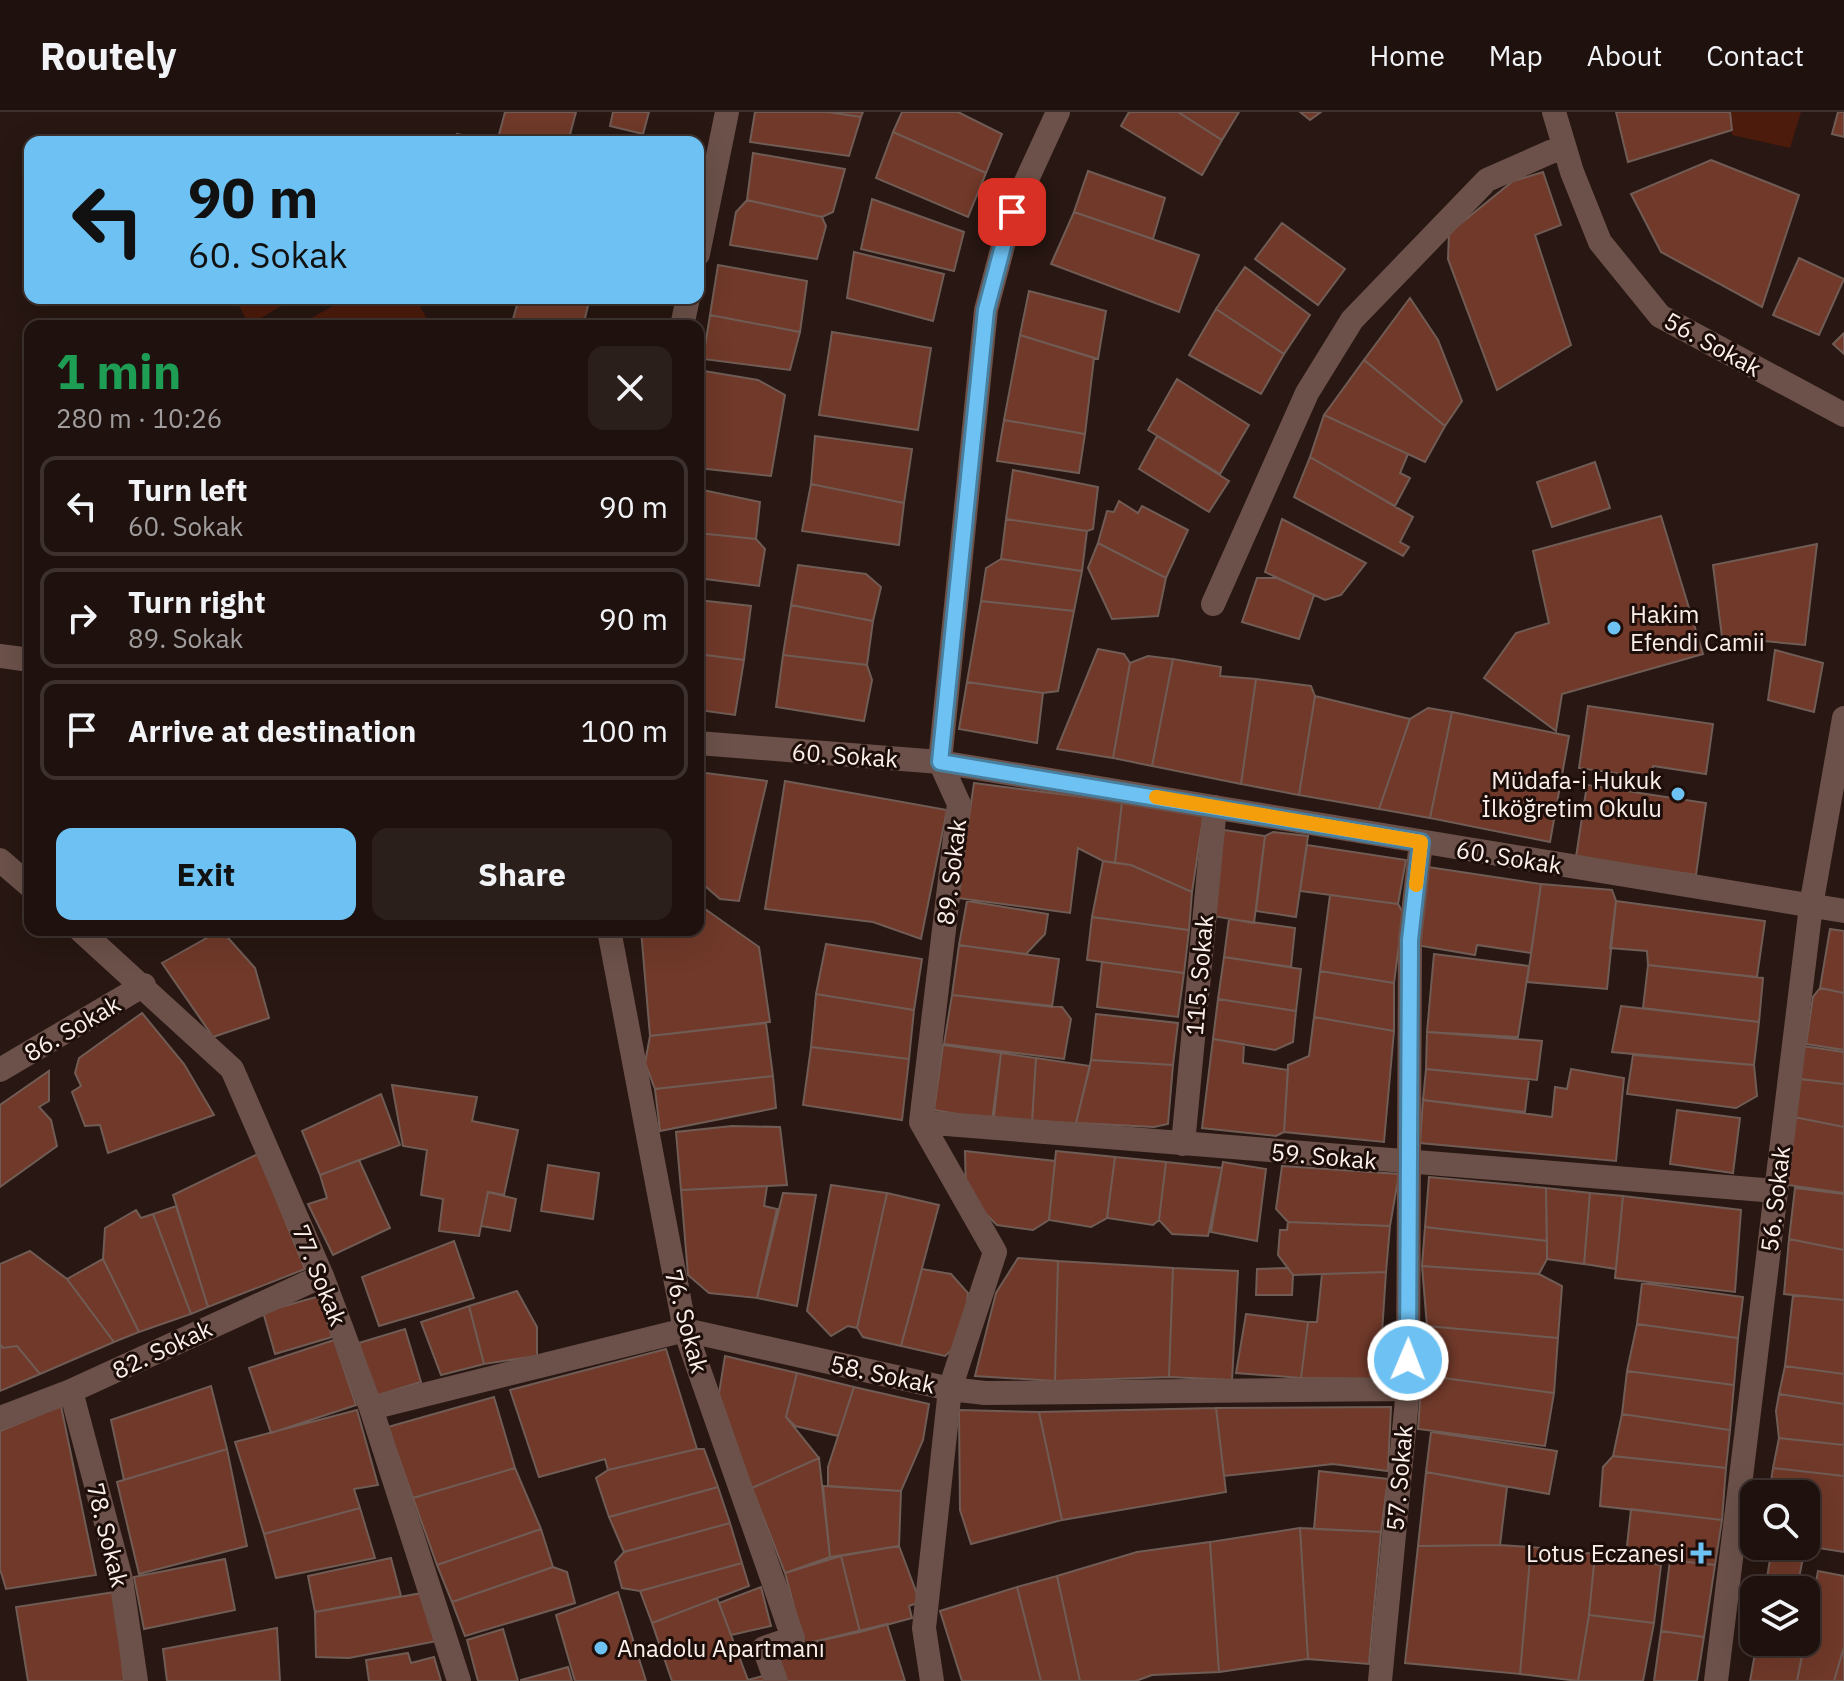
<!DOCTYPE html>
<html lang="en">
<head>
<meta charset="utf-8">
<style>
  body { margin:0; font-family:"IBM Plex Sans",sans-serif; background:#2b1f1c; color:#f1f3f6; height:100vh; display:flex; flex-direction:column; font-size:30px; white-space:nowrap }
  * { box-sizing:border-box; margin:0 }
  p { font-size:26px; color:#a19d9e }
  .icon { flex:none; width:44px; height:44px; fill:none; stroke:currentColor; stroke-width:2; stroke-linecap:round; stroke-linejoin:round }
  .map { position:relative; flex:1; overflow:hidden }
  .panel { position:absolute; left:24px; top:208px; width:680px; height:616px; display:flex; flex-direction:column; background:#1e110e; border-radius:16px; box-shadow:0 8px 32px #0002,0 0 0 2px #3c312e }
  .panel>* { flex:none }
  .banner { position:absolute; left:24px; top:24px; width:680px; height:168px; border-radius:16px; box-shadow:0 8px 32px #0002,0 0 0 2px #3c312e; background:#6ec2f3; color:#111; overflow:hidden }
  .buttons { position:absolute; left:1740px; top:1368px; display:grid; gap:16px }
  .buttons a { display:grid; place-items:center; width:80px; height:80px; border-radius:16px; background:#1e110e; box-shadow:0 8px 32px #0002,0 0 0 2px #3c312e; font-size:40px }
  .pin { position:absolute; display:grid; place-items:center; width:68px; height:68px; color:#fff; margin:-34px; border-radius:16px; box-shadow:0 4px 12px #0006 }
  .me { position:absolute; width:88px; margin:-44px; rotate:1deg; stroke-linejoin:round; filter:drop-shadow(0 0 6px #0008) }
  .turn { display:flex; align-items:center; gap:28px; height:168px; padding:0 32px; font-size:36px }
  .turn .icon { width:104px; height:104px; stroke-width:2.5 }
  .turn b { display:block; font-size:56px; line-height:68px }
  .round { display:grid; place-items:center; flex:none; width:84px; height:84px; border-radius:16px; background:#2b1f1c }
  .headline { display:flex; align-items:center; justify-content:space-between; height:136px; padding:0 32px }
  h1 { font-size:48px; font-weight:700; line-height:60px; color:#1e9e55 }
  .button { display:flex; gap:16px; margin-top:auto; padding:16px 32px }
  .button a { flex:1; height:92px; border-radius:16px; background:#6ec2f3; color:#111; font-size:32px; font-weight:700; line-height:92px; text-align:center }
  .button a+a { background:#2b1f1c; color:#f1f3f6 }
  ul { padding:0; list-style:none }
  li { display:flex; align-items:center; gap:24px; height:100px; margin:0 16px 12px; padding:0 16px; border:4px solid #3c312e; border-radius:16px }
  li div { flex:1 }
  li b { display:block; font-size:30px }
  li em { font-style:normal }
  header { display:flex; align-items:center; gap:48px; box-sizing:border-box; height:112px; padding:0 40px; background:#1e110e; border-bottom:2px solid #3c312e }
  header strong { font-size:38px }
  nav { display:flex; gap:44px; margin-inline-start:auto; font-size:28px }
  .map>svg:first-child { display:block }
  .green { fill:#4c1b0c }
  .building { fill:#703929; stroke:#705c55; stroke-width:2 }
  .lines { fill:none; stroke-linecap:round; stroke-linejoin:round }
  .minor { stroke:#6b5149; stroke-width:24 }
  .route-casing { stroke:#487e9e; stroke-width:20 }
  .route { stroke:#6ec2f3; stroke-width:14 }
  .slow { stroke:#f59e0b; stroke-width:14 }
  .poi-dot { fill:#6ec2f3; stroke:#1e0e0a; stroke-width:3 }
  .labels { text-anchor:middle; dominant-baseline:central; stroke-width:6; stroke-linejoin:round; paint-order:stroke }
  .street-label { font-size:24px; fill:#fbefeb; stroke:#1e0e0a }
  .poi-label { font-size:24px; fill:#fbefeb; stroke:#1e0e0a; text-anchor:start }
</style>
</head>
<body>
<header>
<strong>Routely</strong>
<nav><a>Home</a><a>Map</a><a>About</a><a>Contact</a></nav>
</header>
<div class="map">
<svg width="1844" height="1569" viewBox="0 0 1844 1569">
  <rect width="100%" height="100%" fill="#281712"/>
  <path class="green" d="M1729 0H1801L1790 36 1732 23Z
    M235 186H295L249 213Z
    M347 186H415L431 214H297Z"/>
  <path class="building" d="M505 0H576L568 30H497Z
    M613 0H649L643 22 610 14Z
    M755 0H828L861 5 849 44 750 30Z
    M828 0H863L861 5Z
    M902 0H958L1002 22 986 61 893 20Z
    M1129 0H1178L1222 28 1202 63 1121 14Z
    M1178 0H1239L1222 28Z
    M1300 0H1321L1310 8Z
    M1616 0H1730L1732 18 1628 50Z
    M1838 0H1844V25L1832 22Z
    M893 20 986 61 968 105 876 66Z
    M457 22 495 30H454Z
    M753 41 845 57 833 100 822 105 747 88Z
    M1711 48 1799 83 1762 195 1661 140 1631 82Z
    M1088 59 1165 86 1153 127 1074 100Z
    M1543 60 1561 113 1535 123 1571 233 1497 278 1448 147 1449 121 1513 69Z
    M872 87 964 120 954 159 861 137Z
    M747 88 822 105 826 114 817 147 730 133 736 100Z
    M1074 100 1199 143 1179 200 1051 152Z
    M1282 111 1345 157 1318 193 1255 147Z
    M854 140 944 162 933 209 847 186Z
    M1799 146 1844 167 1819 223 1773 203Z
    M718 153 807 169 800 220 710 203Z
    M1245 155 1310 203 1284 242 1216 197Z
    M1029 179 1106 199 1098 247 1020 223Z
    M519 186H590L583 214H511Z
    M1410 186 1438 228 1462 289 1445 314 1364 248Z
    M1216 197 1284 242 1261 282 1189 243Z
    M710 203 800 220 790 258 703 247Z
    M832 220 931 236 918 318 819 303Z
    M1844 221V242L1833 232Z
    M1020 223 1094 246 1085 322 1004 308Z
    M1364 248 1445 314 1425 350 1324 303Z
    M704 259 758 268 785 283 771 364 698 356V292Z
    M1177 267 1249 313 1220 362 1148 318Z
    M1324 303 1408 342 1400 361 1410 366 1395 394 1310 345Z
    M1004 308 1085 322 1079 361 997 349Z
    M815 324 912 337 904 391 811 372Z
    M1157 324 1229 369 1209 400 1139 357Z
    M1310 345 1413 405 1400 430 1409 435 1403 444 1294 385Z
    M1595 350 1610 396 1552 415 1537 370Z
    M1013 358 1098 375 1093 417 1087 419 1006 407Z
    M811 372 904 391 899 433 802 419Z
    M698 377 760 390 756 427 698 421Z
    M1119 389 1138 401 1142 394 1188 418 1166 466 1098 431 1107 399 1114 400Z
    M1661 404 1703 542 1562 582 1556 619 1484 566 1516 521 1549 511 1533 439Z
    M1006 407 1087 419 1082 459 1001 447Z
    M1282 407 1366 451 1341 483 1325 488 1265 460Z
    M698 421 756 427 765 437 759 474 698 466Z
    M1098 431 1166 466 1158 504 1112 507 1088 456Z
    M1817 432 1805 533 1722 525 1713 453Z
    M1001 447 1082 459 1074 499 981 489 986 456Z
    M798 453 866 462 881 475 873 509 791 493Z
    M1257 466H1277L1314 483 1299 527 1242 510Z
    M698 488 751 494 744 548 698 542Z
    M981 489 1074 499 1058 579 1043 581 967 570Z
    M791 493 873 509 867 553 783 543Z
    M1098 537 1124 542 1130 551 1113 646 1057 637Z
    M1775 538 1823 551 1814 600 1768 588Z
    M698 542 744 548 735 603 698 598Z
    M783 543 867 553 872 568 864 609 776 595Z
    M1148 544 1173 547 1152 654 1113 646 1130 551Z
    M1173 547 1221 555 1220 564 1256 567 1241 672 1152 654Z
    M1256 567 1311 574 1315 584 1299 683 1241 672Z
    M967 570 1043 581 1037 631 959 617Z
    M1315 584 1410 607 1379 697 1299 683Z
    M1588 594 1713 612 1706 662 1653 654 1651 666 1579 656Z
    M1428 596 1452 600 1430 706 1379 697 1410 607Z
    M1452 600 1569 624 1550 730 1430 706Z
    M698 660 767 669 739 789 720 787 698 768Z
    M785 669 947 698 921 827 873 810 765 797Z
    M974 671 1122 690 1115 751 1103 749 1078 736 1070 801 957 786Z
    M1587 673 1706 691 1696 763 1576 745Z
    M1122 690 1204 700 1192 780 1131 753 1115 751Z
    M1224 718 1265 724 1254 811 1213 804Z
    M1273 720 1308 724 1296 805 1256 799 1265 724Z
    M1307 733 1406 748 1398 792 1300 779Z
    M1103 749 1131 753 1192 780 1189 818 1092 805Z
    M1428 755 1541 772 1531 841 1477 833 1475 843 1416 833Z
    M1541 772 1612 778 1616 789 1607 877 1527 870Z
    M1330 783 1398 792 1403 801 1394 871 1320 859Z
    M967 789 1048 802 1045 822 1026 842 959 833Z
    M1616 789 1765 809 1757 865 1648 853 1647 839 1610 836Z
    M698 792 759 835 770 910 650 924 641 818H698Z
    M1092 805 1189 818 1184 861 1087 848Z
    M1229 807 1295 816 1291 855 1224 845Z
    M1830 817 1844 819V881L1820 876Z
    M221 818 255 856 269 906 213 925 162 851Z
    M826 832 922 847 914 898 816 882Z
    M959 833 1059 847 1052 895 952 883Z
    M1434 842 1529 854 1518 925 1427 920Z
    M1224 845 1301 857 1296 899 1218 887Z
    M1102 850 1184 861 1178 905 1097 895Z
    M1648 853 1763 866 1759 910 1643 896Z
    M1320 859 1394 871V919L1314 905Z
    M1820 876 1844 881V938L1806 932 1813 885Z
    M816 882 914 898 909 947 811 935Z
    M952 883 1062 895 1071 907 1064 947 944 932Z
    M1218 887 1296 899 1293 930 1275 938 1213 927Z
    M1621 894 1759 910 1754 953 1612 940Z
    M142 901 184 952 214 1003 108 1041 100 1013 85 1014 72 980 81 974 75 961 79 946Z
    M1096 902 1178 911 1173 953 1091 948Z
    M1314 905 1394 919 1384 1030 1284 1020 1288 953 1309 944Z
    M766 911 773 964 655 977 645 951 650 924Z
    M1427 920 1542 929 1537 968 1426 957Z
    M1213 927 1244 932 1243 951 1288 958 1284 1020 1276 1024 1202 1016Z
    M943 933 1001 941 992 1008 934 998Z
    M1796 933 1844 940V972L1800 967Z
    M811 935 909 947 902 1008 803 993Z
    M1001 941 1036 946 1032 1010 994 1005Z
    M1633 943 1754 953 1757 984 1736 996 1627 982Z
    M1036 946 1090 954 1076 1011 1032 1010Z
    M1091 948 1173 953 1168 1012 1154 1015 1076 1011Z
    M1426 957 1529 967 1525 1000 1423 988Z
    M1571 957 1624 966 1616 1049 1420 1031 1423 988 1552 1005 1555 975 1567 977Z
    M49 959V989L39 995 51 1008 57 1034 0 1075V993Z
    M773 964 776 996 660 1019 655 977Z
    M1800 967 1844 972V1015L1794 1005Z
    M392 973 477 985 472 1009 518 1018 504 1083 488 1080 479 1124 439 1119 443 1087 421 1083 427 1038 403 1034Z
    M381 982 400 1033 320 1063 302 1019Z
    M1677 998 1740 1006 1733 1061 1670 1052Z
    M1794 1005 1844 1015V1081L1788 1073Z
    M732 1014 780 1015 787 1073 681 1078 676 1020Z
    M965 1039 1055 1049 1049 1108 1033 1118 997 1113 966 1082Z
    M1056 1039 1115 1045 1107 1106 1091 1115 1049 1108Z
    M258 1042 305 1157 208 1195 173 1083Z
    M1115 1045 1166 1050 1159 1108 1153 1113 1107 1106Z
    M359 1048 390 1116 333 1143 308 1092 327 1086 320 1063Z
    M1166 1050 1222 1056 1208 1124 1172 1122 1159 1108Z
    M1223 1050 1266 1057 1257 1129 1211 1120Z
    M548 1053 599 1061 593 1107 541 1099Z
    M1282 1054 1399 1062 1390 1114 1288 1110 1276 1097Z
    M1429 1065 1546 1076 1547 1129 1425 1115Z
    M831 1073 887 1081 857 1216 848 1214 831 1224 807 1199Z
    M767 1074 764 1094 777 1097 757 1186 709 1181 688 1163 681 1078Z
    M1546 1076 1590 1081 1584 1152 1547 1147Z
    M1795 1076 1844 1082V1138L1789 1127Z
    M488 1080 516 1087 510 1119 481 1114Z
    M783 1081 816 1083 797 1194 757 1186Z
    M887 1081 939 1093 901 1234 863 1225 857 1216Z
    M1590 1081 1623 1084 1616 1157 1584 1152Z
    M1623 1084 1741 1098 1735 1180 1615 1166Z
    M176 1094 208 1195 191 1202 153 1102Z
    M136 1098 141 1106 153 1102 191 1202 139 1220 103 1147 105 1116Z
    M1288 1110 1390 1114 1386 1160 1293 1163 1278 1143 1280 1118H1287Z
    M1425 1115 1547 1129V1147L1539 1162 1422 1154Z
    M1789 1127 1844 1138V1188L1784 1182Z
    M454 1129 474 1186 379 1214 362 1165Z
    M30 1139 67 1167 114 1230 40 1262 17 1234 3 1236 0 1232V1152Z
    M1018 1146 1058 1149 1055 1269 975 1264 996 1181Z
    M103 1147 139 1220 114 1230 67 1167Z
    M1058 1149 1173 1156 1169 1265 1055 1269Z
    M1422 1154 1539 1162 1562 1174 1558 1226 1427 1214Z
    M1173 1156 1238 1159 1232 1268 1169 1265Z
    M1288 1156 1293 1163 1292 1183H1256L1257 1157Z
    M922 1157 951 1162 968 1181 963 1228 945 1244 901 1234Z
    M1386 1160 1379 1267 1301 1266 1308 1210H1317L1322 1162Z
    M1642 1171 1743 1185 1738 1226 1637 1212Z
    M517 1179 537 1215V1244L484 1252 469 1194Z
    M1793 1183 1844 1188V1262L1785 1254Z
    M320 1184 332 1225 275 1242 263 1200Z
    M469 1194 484 1252 441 1263 421 1210Z
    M1246 1202 1308 1210 1301 1266 1236 1261Z
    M1637 1212 1738 1226 1734 1273 1627 1259Z
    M1427 1214 1558 1226 1554 1281 1422 1263Z
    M405 1217 421 1270 375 1284 359 1231Z
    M334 1228 356 1293 271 1321 249 1256Z
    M0 1232 3 1236 17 1234 40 1262 0 1279Z
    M666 1237 697 1337 608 1358 605 1347 539 1365 510 1278Z
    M725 1244 797 1261 786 1305 819 1346 752 1376 717 1294Z
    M1785 1254 1844 1262V1292L1779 1282Z
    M1627 1259 1734 1273 1730 1318 1622 1302Z
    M797 1261 854 1275 838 1324 795 1314 786 1305Z
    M1422 1263 1554 1281 1545 1334 1418 1317Z
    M211 1274 227 1337 124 1368 111 1308Z
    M854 1275 929 1292 923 1328 901 1379 828 1374V1355Z
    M1779 1282 1844 1292V1333L1779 1326 1776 1299Z
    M494 1285 515 1356 413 1386 388 1315Z
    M61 1294 96 1463 6 1477 0 1457V1319Z
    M1391 1295 1388 1359 1333 1352 1224 1364 1216 1296Z
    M1216 1296 1226 1380 1062 1408 1039 1300Z
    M357 1298 378 1373 354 1377 360 1396 264 1422 235 1330Z
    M959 1298 1039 1300 1062 1408 971 1432 960 1398Z
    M1622 1302 1730 1318 1726 1356 1613 1344Z
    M1431 1320 1557 1339 1549 1382 1426 1360Z
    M1779 1326 1844 1333V1364L1773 1356Z
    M227 1337 247 1434 139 1462 117 1370Z
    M697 1337H704L718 1375 609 1405 596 1366 608 1358Z
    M1613 1344 1726 1356 1722 1408 1600 1394 1603 1355Z
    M819 1346 830 1445 785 1461 752 1376Z
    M515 1356 541 1417 437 1453 413 1386Z
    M1773 1356 1844 1364V1440L1805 1434 1806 1382H1769Z
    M1319 1359 1388 1367 1381 1420 1314 1417Z
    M1426 1360 1507 1375 1500 1433 1418 1434Z
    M823 1374 901 1379 899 1434 830 1445Z
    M718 1375 730 1411 624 1440 609 1405Z
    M360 1396 375 1446 276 1466 264 1422Z
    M1631 1397 1722 1408 1715 1453 1626 1443Z
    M730 1411 742 1451 640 1479 622 1476 615 1450 624 1440Z
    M1300 1416 1308 1547 1219 1560 1210 1430Z
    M1300 1416 1381 1420 1369 1552 1308 1547Z
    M541 1417 553 1455 452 1490 437 1453Z
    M1210 1430 1219 1560 1152 1563 1136 1569H1080L1057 1464 1137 1440Z
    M1500 1433 1531 1435 1520 1562 1405 1551 1418 1434Z
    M899 1434 920 1490 909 1494 912 1506 860 1520 841 1444Z
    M1531 1435 1595 1442 1589 1503 1578 1569 1520 1562Z
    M1772 1435 1804 1441 1799 1466 1816 1468 1807 1518 1806 1478H1765Z
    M1595 1442 1661 1453 1654 1511 1589 1503Z
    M841 1444 860 1520 804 1532 785 1461Z
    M391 1446 401 1484 315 1500 308 1464Z
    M225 1447 235 1498 144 1517 134 1465Z
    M1670 1448 1715 1453 1704 1525 1661 1519Z
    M742 1451 749 1474 652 1511 640 1479Z
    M553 1455 567 1460 575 1491 465 1524 452 1490Z
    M1818 1459 1844 1464V1535L1834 1569H1797Z
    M1057 1464 1080 1569H1041L1017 1475Z
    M761 1475 771 1514 731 1523 719 1491Z
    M1017 1475 1041 1569H962L940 1499Z
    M115 1480 124 1569H28L16 1495Z
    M618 1480 646 1569H575L556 1503Z
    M422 1481 437 1529 349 1546 316 1545 315 1500Z
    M717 1486 748 1568 763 1564 765 1569H672L652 1511Z
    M1589 1503 1654 1511 1643 1569H1578Z
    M887 1512 905 1569H785L775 1544 804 1532Z
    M277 1516 280 1569H167L163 1537Z
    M503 1517 518 1569H478L467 1528Z
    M1661 1519 1704 1525 1697 1569H1654Z
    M1757 1530H1805L1797 1569H1750Z
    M1844 1535V1569H1834Z
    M408 1541 411 1551 434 1545 441 1569H369L366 1548Z
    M568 1555 572 1569H521V1568Z"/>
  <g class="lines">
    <path class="minor" d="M1554 0 1572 60 1600 130 1660 204 1844 303
      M698 142 727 0
      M682 214 688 186
      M1213 492 1307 281 1352 208 1487 68 1564 34
      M0 544 30 548
      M698 631 940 650 1844 799
      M0 748 30 774
      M80 818 232 957 322 1164 371 1296 459 1569
      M609 818 685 1218 793 1526 764 1536 776 1569
      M0 958 144 873
      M921 1010 959 692 940 650 986 198 1012 100 1058 0
      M921 1010 1776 1079
      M921 1010 995 1140 950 1277 924 1516 932 1569
      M1183 1032 1215 695
      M71 1279 121 1467 136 1569
      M371 1296 685 1218 950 1277 985 1281 1408 1277
      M0 1306 71 1279 322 1164
      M1380 1569 1408 1277 1410 828 1421 730
      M1716 1569 1811 794 1844 606"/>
  </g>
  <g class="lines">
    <defs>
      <path id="route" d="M1012 100 986 198 940 650 1421 730 1410 828 1408 1248"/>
    </defs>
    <use href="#route" class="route-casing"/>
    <use href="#route" class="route"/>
    <path class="slow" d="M1156 685 1421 730 1416 773"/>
  </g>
  <g class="poi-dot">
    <circle cx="1614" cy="516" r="8"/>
    <circle cx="1678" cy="682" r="8"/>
    <path d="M1697 1429h8v8h8v8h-8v8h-8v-8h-8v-8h8z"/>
    <circle cx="601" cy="1536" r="8"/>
  </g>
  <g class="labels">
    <g class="street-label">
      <text transform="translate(1713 232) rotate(29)">56. Sokak</text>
      <text transform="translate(845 643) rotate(4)">60. Sokak</text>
      <text transform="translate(1509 745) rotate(9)">60. Sokak</text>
      <text transform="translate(951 760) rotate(-83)">89. Sokak</text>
      <text transform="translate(1199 863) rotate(-85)">115. Sokak</text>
      <text transform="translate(72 916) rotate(-30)">86. Sokak</text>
      <text transform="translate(1324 1044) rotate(5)">59. Sokak</text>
      <text transform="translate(1775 1087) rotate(-83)">56. Sokak</text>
      <text transform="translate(320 1163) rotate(68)">77. Sokak</text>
      <text transform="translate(687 1209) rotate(75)">76. Sokak</text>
      <text transform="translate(162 1237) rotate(-25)">82. Sokak</text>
      <text transform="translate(883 1262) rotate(12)">58. Sokak</text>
      <text transform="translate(1399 1366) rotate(-85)">57. Sokak</text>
      <text transform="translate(108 1423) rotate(76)">78. Sokak</text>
    </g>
    <g class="poi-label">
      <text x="1630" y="502">Hakim<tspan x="1630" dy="28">Efendi Camii</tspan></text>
      <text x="1662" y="668" text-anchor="end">Müdafa-i Hukuk<tspan x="1662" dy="28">İlköğretim Okulu</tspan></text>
      <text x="1685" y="1441" text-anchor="end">Lotus Eczanesi</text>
      <text x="617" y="1536">Anadolu Apartmanı</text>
    </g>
  </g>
</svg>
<div class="buttons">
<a><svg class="icon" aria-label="search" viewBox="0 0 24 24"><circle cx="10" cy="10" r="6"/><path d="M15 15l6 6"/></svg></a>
<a><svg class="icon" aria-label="layers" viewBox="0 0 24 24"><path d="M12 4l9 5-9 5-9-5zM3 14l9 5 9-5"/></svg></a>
</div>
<div class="pin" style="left:1012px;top:100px;background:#d93025"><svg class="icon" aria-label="arrive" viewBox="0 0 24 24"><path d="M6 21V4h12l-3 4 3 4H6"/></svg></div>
<svg class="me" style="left:1408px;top:1248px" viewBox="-20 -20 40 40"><circle r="17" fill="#6ec2f3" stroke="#fff" stroke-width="3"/><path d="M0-11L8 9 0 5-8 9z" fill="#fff"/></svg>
<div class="banner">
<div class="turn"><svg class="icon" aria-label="left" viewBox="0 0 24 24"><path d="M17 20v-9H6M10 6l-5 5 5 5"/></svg><div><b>90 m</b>60. Sokak</div></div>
</div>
<section class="panel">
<div class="headline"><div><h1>1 min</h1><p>280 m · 10:26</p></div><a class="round"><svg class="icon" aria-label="close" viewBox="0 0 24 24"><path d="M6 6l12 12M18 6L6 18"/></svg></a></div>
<ul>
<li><svg class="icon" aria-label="left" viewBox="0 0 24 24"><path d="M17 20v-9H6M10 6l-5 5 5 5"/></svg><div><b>Turn left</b><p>60. Sokak</p></div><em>90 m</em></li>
<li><svg class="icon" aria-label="right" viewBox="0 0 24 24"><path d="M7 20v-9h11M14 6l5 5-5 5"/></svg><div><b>Turn right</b><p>89. Sokak</p></div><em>90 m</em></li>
<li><svg class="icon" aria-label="arrive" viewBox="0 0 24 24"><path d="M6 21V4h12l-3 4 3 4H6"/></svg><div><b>Arrive at destination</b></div><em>100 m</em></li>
</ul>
<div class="button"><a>Exit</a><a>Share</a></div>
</section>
</div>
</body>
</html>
